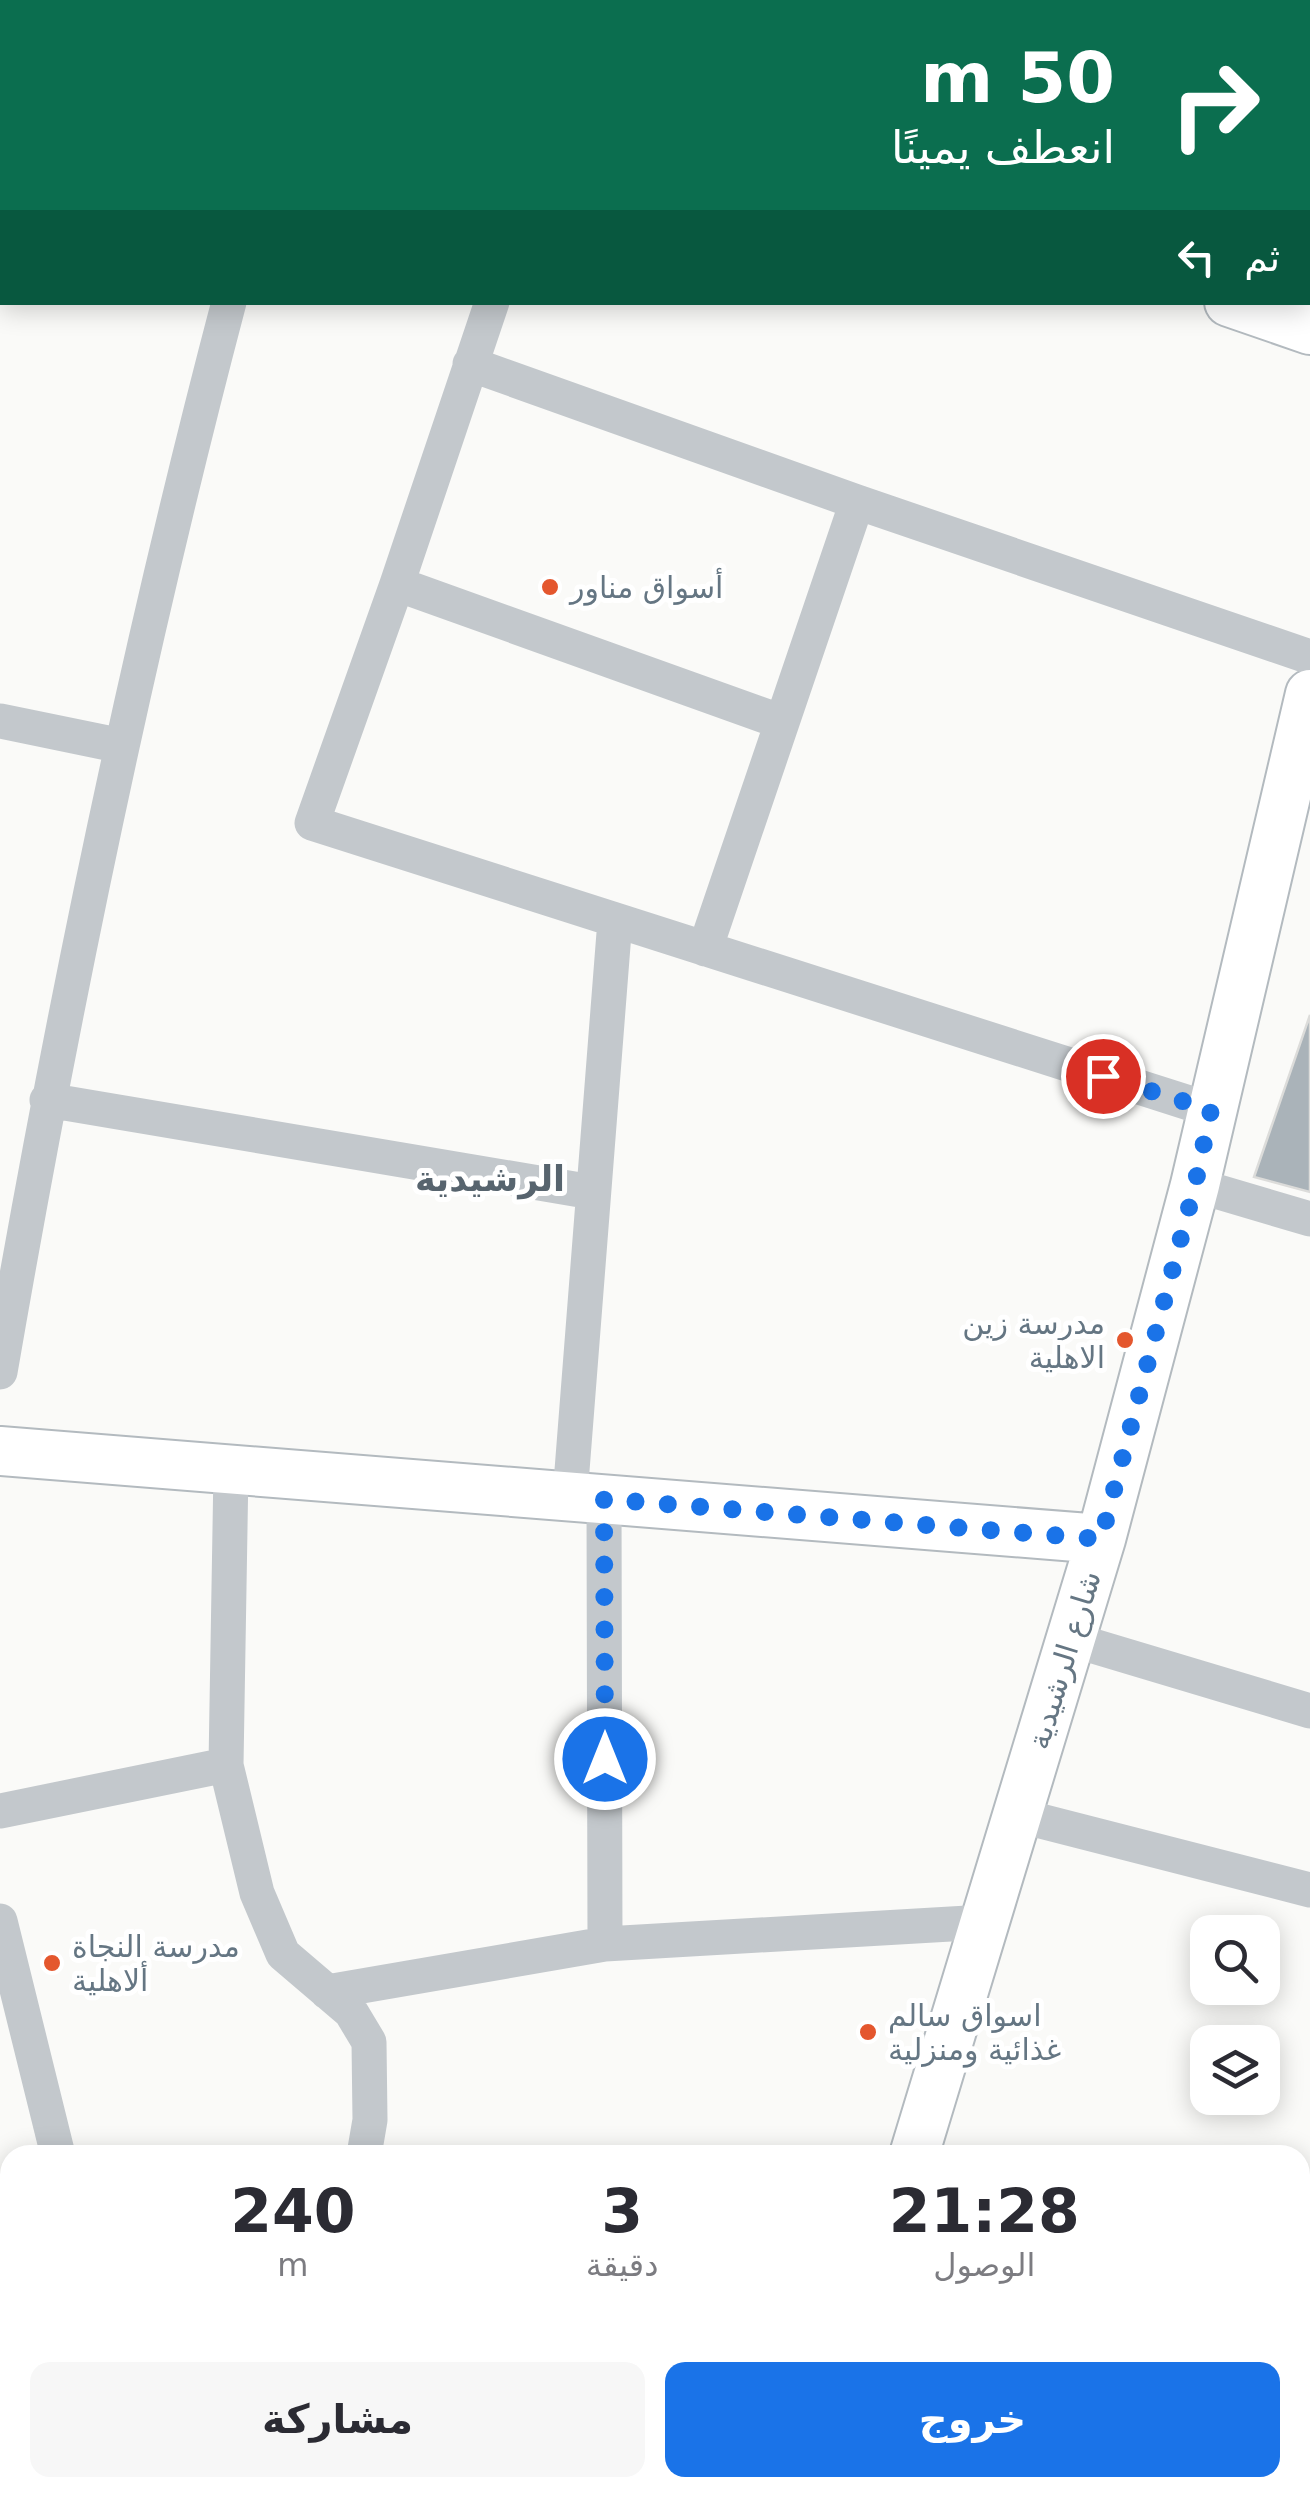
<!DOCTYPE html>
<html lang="ar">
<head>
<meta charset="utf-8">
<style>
  body { margin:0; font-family:"DejaVu Sans",Vazirmatn,sans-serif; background:#f7f7f7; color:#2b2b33; direction:rtl; height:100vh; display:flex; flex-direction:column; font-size:38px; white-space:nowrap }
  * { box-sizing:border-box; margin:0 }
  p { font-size:32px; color:#7c7c81 }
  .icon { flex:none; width:55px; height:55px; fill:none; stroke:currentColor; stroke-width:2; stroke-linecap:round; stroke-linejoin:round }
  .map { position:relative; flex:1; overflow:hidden; direction:ltr }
  .sheet { position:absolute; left:0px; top:2145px; width:1310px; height:352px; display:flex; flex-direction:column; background:#fff; border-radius:30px 30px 0 0; box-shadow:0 5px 25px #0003; direction:rtl }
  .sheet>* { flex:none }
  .guide { position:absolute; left:0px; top:0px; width:1310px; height:305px; box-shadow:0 5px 25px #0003; direction:rtl; background:#0b6e4f; color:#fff; overflow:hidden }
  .buttons { position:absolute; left:1190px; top:1915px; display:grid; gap:20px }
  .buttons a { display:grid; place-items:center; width:90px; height:90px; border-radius:20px; background:#fff; box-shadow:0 5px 25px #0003; font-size:50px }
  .pin { position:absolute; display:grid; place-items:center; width:85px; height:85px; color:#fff; margin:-42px; border:5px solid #fff; border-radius:50%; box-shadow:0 2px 10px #0007 }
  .me { position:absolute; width:110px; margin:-55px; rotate:0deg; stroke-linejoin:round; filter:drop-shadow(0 0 8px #0008) }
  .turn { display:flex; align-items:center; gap:35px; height:210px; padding:0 30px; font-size:45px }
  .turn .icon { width:130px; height:130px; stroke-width:2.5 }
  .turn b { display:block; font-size:70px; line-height:85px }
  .then { display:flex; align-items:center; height:95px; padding:0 30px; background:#0003; gap:20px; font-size:38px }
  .eta { display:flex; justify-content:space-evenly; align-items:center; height:170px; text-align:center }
  .eta b { font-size:60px; font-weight:700; line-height:70px }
  .action { display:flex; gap:20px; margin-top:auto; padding:20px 30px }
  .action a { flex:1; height:115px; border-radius:20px; background:#1a73e8; color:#fff; font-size:40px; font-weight:700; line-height:115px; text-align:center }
  .action a+a { background:#f7f7f7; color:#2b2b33 }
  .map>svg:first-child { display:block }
  .building { fill:#aab3b9; stroke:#dcdcda; stroke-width:2.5 }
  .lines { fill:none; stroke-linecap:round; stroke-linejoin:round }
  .secondary-casing { stroke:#b3babf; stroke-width:52 }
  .street { stroke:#c3c8cc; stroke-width:35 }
  .secondary { stroke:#fff; stroke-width:48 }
  .route { stroke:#1a73e8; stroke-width:18; stroke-dasharray:0 32.4 }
  .poi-dot { fill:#e4572e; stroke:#fff; stroke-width:4 }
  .labels { text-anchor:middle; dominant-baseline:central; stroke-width:10; stroke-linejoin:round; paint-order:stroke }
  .poi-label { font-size:30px; fill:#657683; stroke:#fff; text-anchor:start }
  .street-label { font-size:30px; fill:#657683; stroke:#fff }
  .quarter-label { font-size:35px; font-weight:bold; fill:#57646e; stroke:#fff }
</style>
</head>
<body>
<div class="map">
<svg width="1310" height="2496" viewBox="0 0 1310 2496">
  <rect width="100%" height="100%" fill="#fafaf8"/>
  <path class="building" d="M1310 1015V1192L1254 1177Z"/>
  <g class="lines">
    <defs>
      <path id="secondary" d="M304 0 313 2
        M1229 302 1310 330
        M0 1451 1101 1539
        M914 2155 1101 1539 1195 1185 1310 694
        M810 2496 812 2488"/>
    </defs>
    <use href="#secondary" class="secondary-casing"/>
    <path class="street" d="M93 2 94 0
      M601 2 602 0
      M885 2 886 0
      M0 270 2 263
      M492 302 397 584 312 823 1211 1110
      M470 364 857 502 1310 657
      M397 584 782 722
      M0 721 122 746
      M705 949 857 502
      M47 1100 592 1192
      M1195 1185 1310 1219
      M0 1372C62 1013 136 655 229 302
      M231 1469 226 1765 257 1893 283 1954 351 2012 369 2042 370 2120 364 2155
      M570 1496 615 920
      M604 1499 605 1944
      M1070 1639 1310 1711
      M0 1811 226 1765
      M1017 1815 1310 1890
      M0 1921 58 2155
      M327 1992 605 1944 985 1922
      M0 2389 10 2390
      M150 2488 153 2496
      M656 2488 707 2496
      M1293 2488 1310 2491"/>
    <use href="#secondary" class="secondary"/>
  </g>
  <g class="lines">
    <path class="route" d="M605 1759 604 1499 1101 1539 1195 1185 1211 1110 1103 1076"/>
  </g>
  <g class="poi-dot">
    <circle cx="550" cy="587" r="10"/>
    <circle cx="1125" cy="1340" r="10"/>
    <circle cx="52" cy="1963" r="10"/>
    <circle cx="868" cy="2032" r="10"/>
  </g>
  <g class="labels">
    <g class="poi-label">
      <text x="570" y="587">أسواق مناور</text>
      <text x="1105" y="1323" text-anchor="end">مدرسة زين<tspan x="1105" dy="34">الاهلية</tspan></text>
      <text x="72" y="1946">مدرسة النجاة<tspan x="72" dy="34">ألاهلية</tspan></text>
      <text x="888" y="2015">اسواق سالم<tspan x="888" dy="34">غذائية ومنزلية</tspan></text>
    </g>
    <g class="street-label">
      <text transform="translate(1064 1660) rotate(-73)">شارع الرشيدية</text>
    </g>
    <g class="quarter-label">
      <text x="490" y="1179">الرشيدية</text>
    </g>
  </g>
</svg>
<div class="buttons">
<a><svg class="icon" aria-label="search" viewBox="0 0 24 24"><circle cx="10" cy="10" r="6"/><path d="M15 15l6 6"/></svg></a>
<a><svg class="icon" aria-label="layers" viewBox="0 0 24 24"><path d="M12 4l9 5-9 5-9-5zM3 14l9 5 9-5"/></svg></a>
</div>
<div class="pin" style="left:1103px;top:1076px;background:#d93025"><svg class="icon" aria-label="arrive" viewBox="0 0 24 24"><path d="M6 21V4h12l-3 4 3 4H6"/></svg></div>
<svg class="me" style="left:605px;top:1759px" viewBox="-20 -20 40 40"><circle r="17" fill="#1a73e8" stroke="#fff" stroke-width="3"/><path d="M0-11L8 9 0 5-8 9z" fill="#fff"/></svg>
<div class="guide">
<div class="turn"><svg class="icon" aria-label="right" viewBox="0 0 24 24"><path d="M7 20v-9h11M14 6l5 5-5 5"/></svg><div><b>50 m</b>انعطف يمينًا</div></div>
<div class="then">ثم<svg class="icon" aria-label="left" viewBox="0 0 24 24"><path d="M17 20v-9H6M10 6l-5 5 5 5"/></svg></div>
</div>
<section class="sheet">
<div class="eta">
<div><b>21:28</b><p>الوصول</p></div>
<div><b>3</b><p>دقيقة</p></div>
<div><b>240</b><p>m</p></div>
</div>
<div class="action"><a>خروج</a><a>مشاركة</a></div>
</section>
</div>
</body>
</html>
